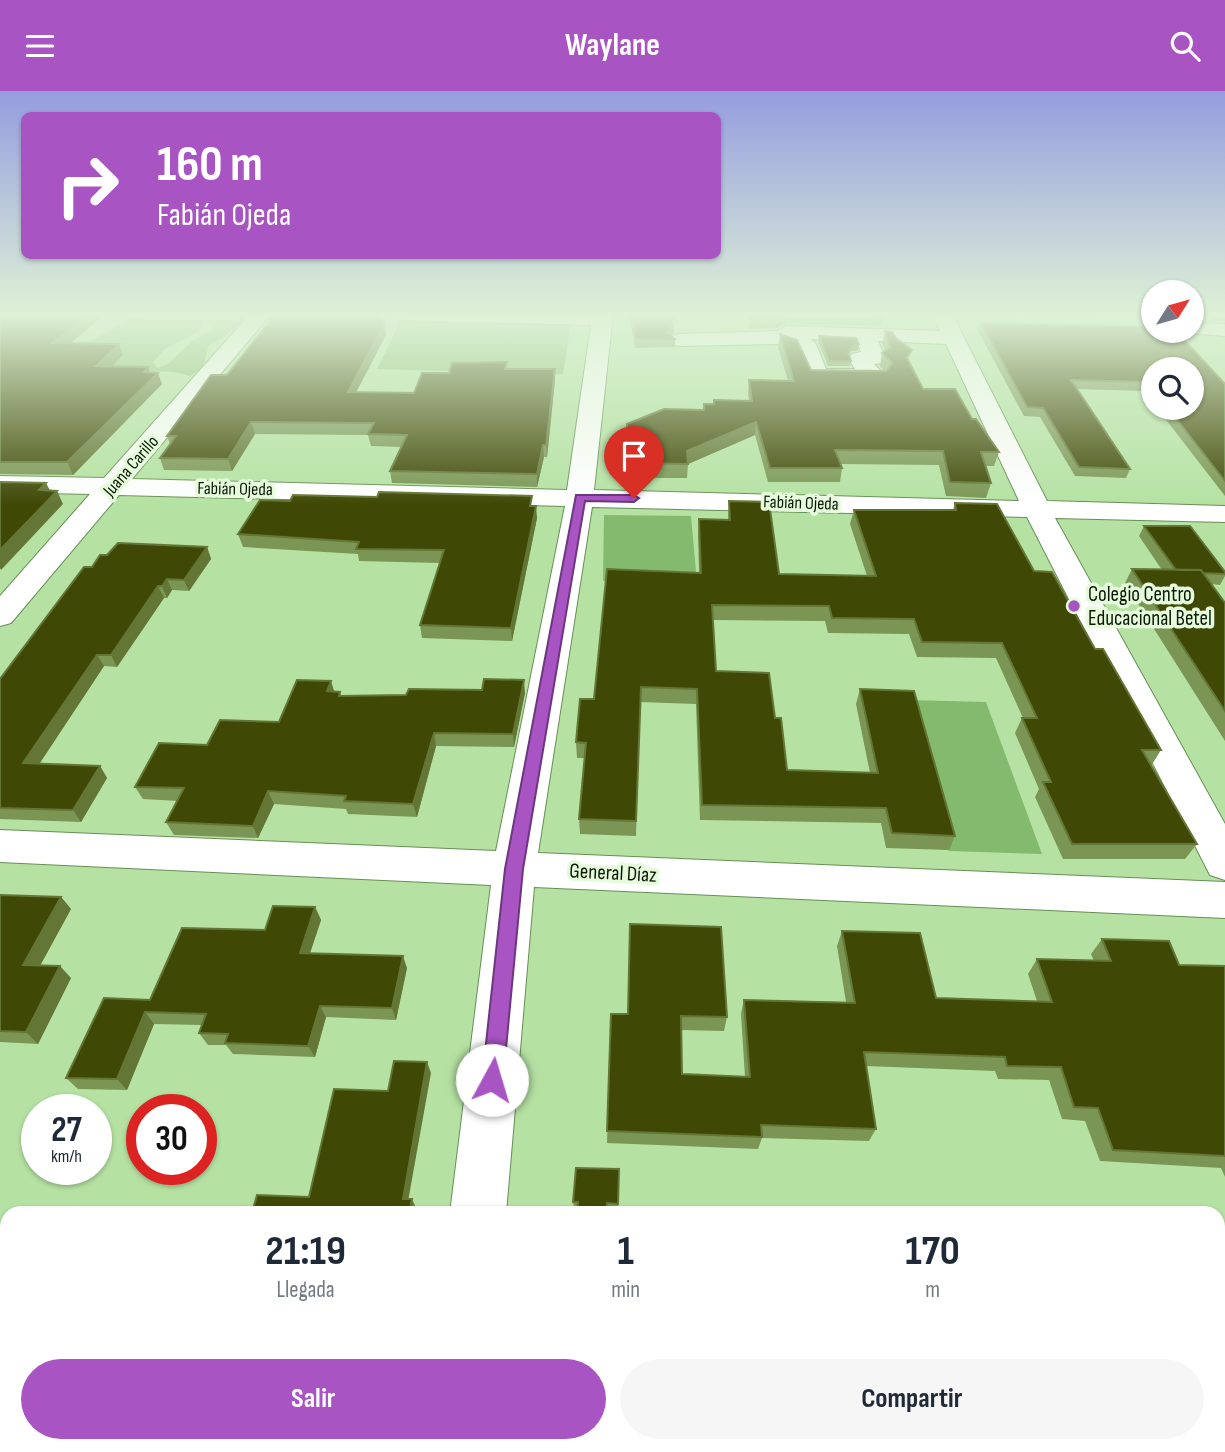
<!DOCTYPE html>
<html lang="es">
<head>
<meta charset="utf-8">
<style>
  body { margin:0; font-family:"Sofia Sans Condensed",sans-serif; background:#f6f6f7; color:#1f2937; height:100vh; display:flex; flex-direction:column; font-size:26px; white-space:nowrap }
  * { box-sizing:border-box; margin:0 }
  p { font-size:23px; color:#747a83 }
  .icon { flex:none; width:38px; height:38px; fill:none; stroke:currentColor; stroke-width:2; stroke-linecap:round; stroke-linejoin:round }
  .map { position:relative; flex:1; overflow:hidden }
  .sheet { position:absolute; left:0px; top:1115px; width:1225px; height:247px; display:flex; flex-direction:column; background:#fff; border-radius:21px 21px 0 0; box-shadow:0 2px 5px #0004 }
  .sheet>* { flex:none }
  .top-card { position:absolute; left:21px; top:21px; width:700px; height:147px; border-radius:10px; box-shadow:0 2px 5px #0004; background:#a854c3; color:#fff; overflow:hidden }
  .needle { width:46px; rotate:53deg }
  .fabs { position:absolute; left:1141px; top:189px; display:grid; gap:14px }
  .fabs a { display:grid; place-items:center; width:63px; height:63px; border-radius:50%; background:#fff; box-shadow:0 2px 5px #0004; font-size:35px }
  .speed { position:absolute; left:21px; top:1003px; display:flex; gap:14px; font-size:35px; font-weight:700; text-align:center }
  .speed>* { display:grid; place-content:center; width:91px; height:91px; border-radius:50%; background:#fff; box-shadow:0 2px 5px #0004; line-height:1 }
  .speed small { font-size:18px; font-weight:400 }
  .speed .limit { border:10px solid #d22; background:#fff; color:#111 }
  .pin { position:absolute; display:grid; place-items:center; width:60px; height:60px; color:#fff; margin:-72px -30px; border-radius:50% 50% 50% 0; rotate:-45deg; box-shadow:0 0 7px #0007 }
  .pin .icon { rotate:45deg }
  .me { position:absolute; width:77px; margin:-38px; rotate:6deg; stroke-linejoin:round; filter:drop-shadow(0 0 5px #0008) }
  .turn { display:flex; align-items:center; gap:24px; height:147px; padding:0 21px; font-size:32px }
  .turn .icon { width:91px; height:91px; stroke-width:2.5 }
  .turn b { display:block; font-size:49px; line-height:60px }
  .eta { display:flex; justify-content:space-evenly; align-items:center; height:119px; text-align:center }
  .eta b { font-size:42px; font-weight:700; line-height:49px }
  .cta { display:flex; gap:14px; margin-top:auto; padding:14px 21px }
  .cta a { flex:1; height:80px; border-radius:42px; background:#a854c3; color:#fff; font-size:28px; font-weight:700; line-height:80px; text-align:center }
  .cta a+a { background:#f6f6f7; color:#1f2937 }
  header { display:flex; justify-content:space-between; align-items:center; height:91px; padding:0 21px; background:#a854c3; color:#fff; font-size:32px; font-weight:700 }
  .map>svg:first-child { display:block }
  .green { fill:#83ba6d; fill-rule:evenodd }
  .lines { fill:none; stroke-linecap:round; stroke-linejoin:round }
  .minor-casing { stroke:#668f55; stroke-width:2 }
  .minor { fill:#fff; fill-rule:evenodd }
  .wall { fill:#7a9554 }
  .shaded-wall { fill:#637635 }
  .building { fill:#404806; stroke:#637635; stroke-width:2 }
  .route { fill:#a854c3; stroke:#6d377f; stroke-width:2 }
  .poi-dot { fill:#a854c3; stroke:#e5fbdc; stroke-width:2.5 }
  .labels { text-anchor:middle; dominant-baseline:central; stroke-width:7; stroke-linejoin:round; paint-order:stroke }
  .far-street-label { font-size:18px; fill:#091904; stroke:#e5fbdc }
  .poi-label { font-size:21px; fill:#091904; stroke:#e5fbdc; text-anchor:start }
  .street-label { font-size:21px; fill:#091904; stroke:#e5fbdc }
</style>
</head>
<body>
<header><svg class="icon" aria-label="menu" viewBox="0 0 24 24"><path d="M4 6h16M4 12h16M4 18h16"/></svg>Waylane<svg class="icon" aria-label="search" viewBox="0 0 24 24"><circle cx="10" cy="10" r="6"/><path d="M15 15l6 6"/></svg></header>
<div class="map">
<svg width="1225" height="1361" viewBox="0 0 1225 1361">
  <rect width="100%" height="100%" fill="#b5e2a3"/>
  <path class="green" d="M147 223H241L244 229 221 248 209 254 202 278 190 285C156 274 131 286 98 296L93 312 74 313 25 332 15 329 52 296 55 289 0 294V269C15 267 20 264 22 249L41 246 59 254 93 249 135 226ZM204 229 214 233 213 239 191 251 168 273 157 277 153 271 165 258 198 241ZM79 263 123 264 108 279H64Z
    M402 227 571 232 563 283 377 278Z
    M604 424 691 425 697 491 603 490Z
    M908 609 986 611 1042 763 949 760Z"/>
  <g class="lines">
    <defs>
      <path id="minor" d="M250 223H271L132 388 567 399 591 234 402 229 392 223H613L594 399 1019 410 946 253 878 250 885 267 882 272 874 273 886 285 883 290 818 292 810 290 797 259 785 257 781 253 679 255 672 253 669 249 672 245 679 243 777 240 787 235 940 240 932 223H952L1047 410 1225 415V431L1055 427 1225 733V789L1210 784 1027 426 592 416 538 762 1225 791V827L534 796 506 1122H450L491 794 0 771V739L496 760 565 415 119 404 11 532 0 535V505L90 403 0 401V385L104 387ZM811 248 857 250 861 261 852 263 849 268 855 278H826L816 253Z
        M1192 232 1225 233V245L1185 242 1183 240H1192Z
        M422 1354H488L487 1361H421Z"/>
    </defs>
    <use href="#minor" class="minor-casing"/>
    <use href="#minor" class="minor"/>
  </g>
  <path class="wall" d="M0 223H105L70 252 123 264 112 275 148 276 150 281 162 293 73 384 0 383Z
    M629 223H672L674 242 671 244 675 248V256L635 257Z
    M748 223H883L884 225 881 235 787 232 776 237 750 238Z
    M1010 223H1153V229V228Z
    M1207 223H1225V231L1214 230Z
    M981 232 1225 293V405L1157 317H1192L1153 278V312L1144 300 1077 298 1130 378 1126 387 1075 385 1040 326 1024 325 978 240Z
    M384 233 386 244 356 301 414 302 449 282 507 278H555V289L547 366H544L537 396 392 392 390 380 401 356 371 355 368 344 255 343 232 380 164 379 160 367 170 353 167 345 227 284Z
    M885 240 909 272 923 298 972 328 999 361 994 375H985L991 392 986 407 946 405 939 374 841 373 842 377 840 391H768L755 344 688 373 687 387H629L627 333 703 319 704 313H714V309L749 310 748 303 749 289 788 290 778 256 780 243 811 279 884 280 880 275 882 262 885 260 882 253Z
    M819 245 858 259 851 260 849 264 851 270 850 275H828L818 251Z
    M729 410 779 483 867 485 850 433 854 419H953L955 412 1034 480 1095 558 1161 659 1151 675 1197 753 1185 768H1063L1035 706 1039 698 1015 642 1022 627H1023L996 567 917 566 909 543 828 542 825 530 713 529 716 580 775 627 787 679 870 682 856 613 860 598 955 745 949 759 886 757 881 732 700 729 696 613 640 611 636 745 580 743 579 728 585 667H577L576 651 594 608 699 482 698 443 699 428 728 429Z
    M533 415 537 427 512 550 422 547 420 534 440 472 359 470 358 463 243 456 238 443Z
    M1144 435 1225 481V485L1220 494 1211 493 1225 512V650L1125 492 1132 478 1162 479 1139 445Z
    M207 456 211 468 189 500 172 499 167 507H164L117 576 104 575 39 673 100 675 107 687 81 731 0 728V588L92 476 107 464Z
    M334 601H340L341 605 525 602 514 656 436 655 417 726 348 723 346 718 274 713 258 747 174 744 166 731 178 710 143 708 135 696 207 654 279 631Z
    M0 804 61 806 71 818 40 874 71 887 38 953 0 951Z
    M315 816 321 829 310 862 407 877 396 929 326 926 315 966 233 963 226 954H208L199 942 202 934 154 933 127 999 78 998 66 987 150 909 265 839Z
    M842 840 936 907 1037 910 1028 883 1037 868 1094 870 1091 863 1102 848 1179 874 1225 875V1086L1221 1077 1100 1070 1085 1030 1062 1028 1049 989 998 988 995 980 866 975 876 1038 869 1050 762 1047 758 1058 607 1052 611 923 727 926 724 940 681 939 682 983 745 986 741 923 744 909 846 911 837 855Z
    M619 1078 618 1118 574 1116 573 1111Z
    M1218 1160 1225 1161V1301H1218Z
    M1097 1354H1172L1184 1361H1094L1093 1356Z"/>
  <path class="shaded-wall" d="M88 223H105L57 263 52 252Z
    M785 223H788L787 232 776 237 778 227Z
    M384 233 386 244 350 313 348 301Z
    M674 233V242L666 249 667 241Z
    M119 253 123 264 101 286 96 275Z
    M859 253 858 259 851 260 847 267 848 261 853 255Z
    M148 276 152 287 158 282 162 293 73 384 67 371Z
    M555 278V289L547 366 546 354Z
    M251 331 255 343 232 380 228 368Z
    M756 331 755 344 688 373 687 360Z
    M543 354 544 366 537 396V383Z
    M46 392 53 405 39 399Z
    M57 400 63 413 1 479 0 477V459Z
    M536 415 537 427 512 550 511 537Z
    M207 456 211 468 189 500 184 489Z
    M167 488 172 499 167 507 162 495Z
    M158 495 164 507 117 576 111 564Z
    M97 564 104 575 32 684 23 672Z
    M524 589 525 602 514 656 513 643Z
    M331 590 335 603 327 600Z
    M434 642 436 655 417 726 413 713Z
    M100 675 107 687 81 731 73 719Z
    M268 700 274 713 258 747 253 735Z
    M61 806 71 818 34 886 23 874Z
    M315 816 321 829 306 874 300 862Z
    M403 865 407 877 396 929 392 917Z
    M60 875 71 887 38 953 26 941Z
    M320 915 326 926 315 966 308 955Z
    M145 921 154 933 127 999 117 988Z
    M427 971 431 982 407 1116 403 1108Z
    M412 1108 416 1117 415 1122H409Z
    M362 1354H369L368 1361H361Z"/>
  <path class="building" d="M0 223H88L52 252 119 253 96 275 148 276 144 281 158 282 67 371H0Z
    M276 223H381L384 233 348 301 414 302 422 282H449L452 272 507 271 505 278H555L546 354H543L537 383 390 380 407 344 368 343 374 332 251 331 228 368 160 367 176 345H167L211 284H227Z
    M631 223H672L674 233 667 241 675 248H636Z
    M750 223H785L778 227H751Z
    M838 223H883L884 225Z
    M981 232 1153 236V240H1176L1225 293V390L1168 317H1192V278H1153V298L1148 291 1071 289 1130 378 1079 376 1043 317 1027 316Z
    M885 240 892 241 896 247 912 259 907 267 923 298H955L972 328H976L999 361H981L991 392 950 391 943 360 835 359 842 377H770L756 331 687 360 688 373 629 372 627 333 664 318 704 319V313H714V309L752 310 749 289 794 290 780 243 797 249 811 279 886 280 892 272 882 262 890 256Z
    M819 245 856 247 859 253 853 255 848 261 851 270H829Z
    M0 391 46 392 39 399 57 400 0 459Z
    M379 401 532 405 530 415H536L511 537 420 534 444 459 356 458 359 451 238 443 260 409 290 410 293 404 377 406Z
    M729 410 769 411 779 483 876 485 854 419H956L955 412 997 413 1034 480 1052 481 1095 558H1103L1161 659H1142L1197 753H1072L1043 691H1051L1022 627H1037L1002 552 922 551 914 528 832 527 829 515 712 514 716 580 769 582 775 627H781L787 679 878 682 860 598 914 600 955 745 892 742 886 717 702 714 697 598 641 596 636 730 579 728 586 652 576 651 580 608H594L607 478 701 482 699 428 730 429Z
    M1144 435H1190L1225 481V483L1203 482 1201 479H1176Z
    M118 452 207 456 184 489 167 488 162 495H158L111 564H97L23 672 100 675 73 719 0 717V588L84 476H92L100 464H107Z
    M1132 478 1201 479 1225 512V620Z
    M484 588 524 589 513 643 434 642 413 713 344 710 346 705 268 700 253 735 166 731 184 697 135 696 159 652 207 654 220 629 279 631 297 589 331 590 327 600 340 601 339 605 406 604 409 598 482 599Z
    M0 804 61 806 23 874 60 875 26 941 0 940Z
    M273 815 315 816 300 862 403 865 392 917 320 915 308 955 225 952 228 943 199 942 206 923 145 921 117 988 66 987 104 907 150 909 182 837 265 839Z
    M630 833 721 836 727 926 681 925 682 983 750 986 744 909 855 912 842 840 920 842 936 907 1052 911 1037 868 1111 870 1102 848 1169 850 1179 874 1225 875V1065L1113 1059 1098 1017 1074 1016 1061 976 1007 975 1005 966 864 961 876 1038 761 1034 762 1046 607 1040 611 923H628Z
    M394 970 427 971 403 1108H412L409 1122H252L257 1104 309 1106 334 998 388 1000Z
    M576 1077 619 1078 618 1113 607 1112 606 1122H577L578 1111H573Z
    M1218 1160 1225 1161V1265L1219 1250H1218Z
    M197 1354H362L361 1361H195Z
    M545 1354H775V1361H545Z
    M1107 1354 1182 1355 1184 1361H1109Z"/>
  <linearGradient id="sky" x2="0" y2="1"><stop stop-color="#959ddf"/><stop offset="0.54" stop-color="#def2d6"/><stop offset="1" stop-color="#def2d6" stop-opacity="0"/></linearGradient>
  <rect width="1225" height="414" fill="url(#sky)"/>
  <path class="route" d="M576 404H634L639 407 634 411 585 410 523 778 503 989 500 997 492 1000 485 997 482 989 505 778Z"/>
  <circle class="poi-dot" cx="1074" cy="515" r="7"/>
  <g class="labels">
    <g class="far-street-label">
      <text transform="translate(131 375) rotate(-49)">Juana Carillo</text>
      <text transform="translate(235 398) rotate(1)">Fabián Ojeda</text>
      <text transform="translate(801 412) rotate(2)">Fabián Ojeda</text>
    </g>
    <g class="poi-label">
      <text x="1088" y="503">Colegio Centro<tspan x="1088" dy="24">Educacional Betel</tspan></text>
    </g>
    <g class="street-label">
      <text transform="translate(613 782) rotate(3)">General Díaz</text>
    </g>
  </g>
</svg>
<div class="fabs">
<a><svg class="needle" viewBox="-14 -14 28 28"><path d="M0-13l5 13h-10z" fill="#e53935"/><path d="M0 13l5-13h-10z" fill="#747a83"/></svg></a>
<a><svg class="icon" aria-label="search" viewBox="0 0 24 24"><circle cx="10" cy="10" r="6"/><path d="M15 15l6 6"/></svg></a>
</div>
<div class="speed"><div>27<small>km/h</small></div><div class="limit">30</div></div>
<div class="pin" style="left:634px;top:407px;background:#d93025"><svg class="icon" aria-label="arrive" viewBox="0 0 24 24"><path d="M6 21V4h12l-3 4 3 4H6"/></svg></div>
<svg class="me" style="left:492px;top:989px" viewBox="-20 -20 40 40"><circle r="19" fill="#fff"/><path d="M0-13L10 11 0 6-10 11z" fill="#a854c3"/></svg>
<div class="top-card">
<div class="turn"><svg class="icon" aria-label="right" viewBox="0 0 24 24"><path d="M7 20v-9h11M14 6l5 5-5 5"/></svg><div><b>160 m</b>Fabián Ojeda</div></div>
</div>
<section class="sheet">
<div class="eta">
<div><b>21:19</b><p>Llegada</p></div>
<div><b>1</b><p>min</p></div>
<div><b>170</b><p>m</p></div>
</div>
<div class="cta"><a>Salir</a><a>Compartir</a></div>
</section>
</div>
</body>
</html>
